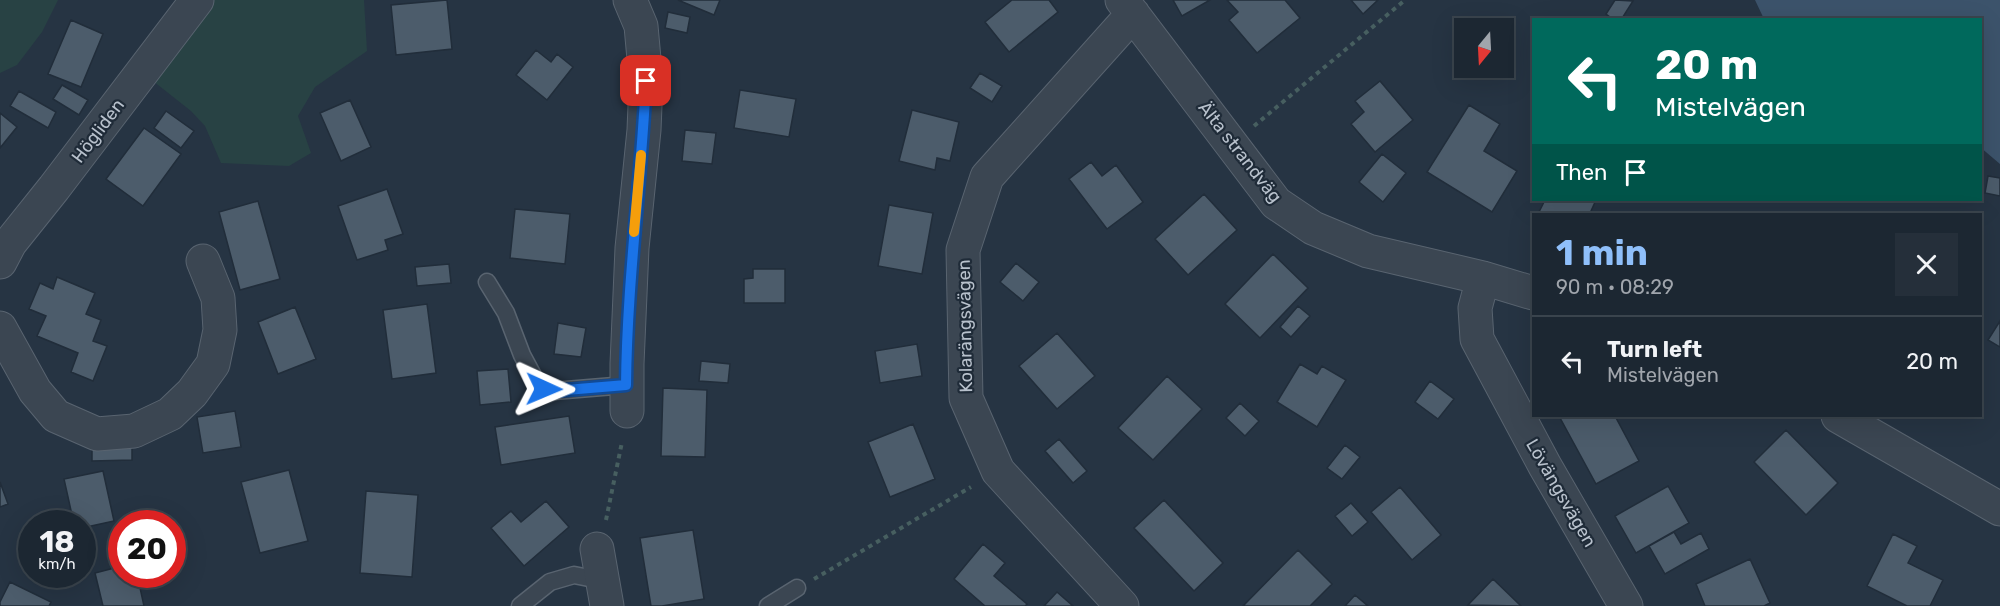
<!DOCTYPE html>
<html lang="en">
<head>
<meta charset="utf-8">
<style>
  body { margin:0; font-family:Rubik,sans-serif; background:#252f3a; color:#f1f3f6; height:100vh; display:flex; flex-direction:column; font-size:22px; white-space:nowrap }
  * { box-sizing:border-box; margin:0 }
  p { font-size:20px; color:#a0a5ac }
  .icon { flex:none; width:33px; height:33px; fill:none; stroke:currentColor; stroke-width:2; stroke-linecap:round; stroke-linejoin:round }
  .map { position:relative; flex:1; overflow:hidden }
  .sheet { position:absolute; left:1532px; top:213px; width:450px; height:204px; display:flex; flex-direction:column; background:#1c2732; border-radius:0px; box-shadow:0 6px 24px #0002,0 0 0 2px #3a444d }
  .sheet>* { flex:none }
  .guide { position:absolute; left:1532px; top:18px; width:450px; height:183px; border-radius:0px; box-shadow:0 6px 24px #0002,0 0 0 2px #3a444d; background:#00695c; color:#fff; overflow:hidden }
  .needle { width:39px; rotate:198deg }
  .controls { position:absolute; left:1454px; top:18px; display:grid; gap:12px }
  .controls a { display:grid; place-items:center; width:60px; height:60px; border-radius:0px; background:#1c2732; box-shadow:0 6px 24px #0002,0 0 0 2px #3a444d; font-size:30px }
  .speed { position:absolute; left:18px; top:510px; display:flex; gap:12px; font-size:30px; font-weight:700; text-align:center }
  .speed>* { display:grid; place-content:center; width:78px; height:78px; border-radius:50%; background:#1c2732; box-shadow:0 6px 24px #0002,0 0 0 2px #3a444d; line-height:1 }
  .speed small { font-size:15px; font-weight:400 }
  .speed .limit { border:9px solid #d22; background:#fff; color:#111 }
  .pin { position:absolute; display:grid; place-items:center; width:51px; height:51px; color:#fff; margin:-26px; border-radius:12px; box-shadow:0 3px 9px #0006 }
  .me { position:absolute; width:66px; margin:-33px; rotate:91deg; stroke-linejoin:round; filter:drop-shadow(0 0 4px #0008) }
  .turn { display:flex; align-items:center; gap:21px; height:126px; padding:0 24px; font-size:27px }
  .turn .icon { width:78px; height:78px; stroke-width:2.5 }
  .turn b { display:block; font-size:42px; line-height:51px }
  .then { display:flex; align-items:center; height:57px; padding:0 24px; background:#0003; gap:12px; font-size:22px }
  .round { display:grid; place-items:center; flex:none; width:63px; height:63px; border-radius:0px; background:#252f3a }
  .head { display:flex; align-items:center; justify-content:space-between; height:102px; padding:0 24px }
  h1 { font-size:36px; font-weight:700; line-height:45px; color:#8fbffa }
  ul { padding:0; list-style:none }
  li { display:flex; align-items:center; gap:18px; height:90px; padding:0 24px; border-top:2px solid #3a444d }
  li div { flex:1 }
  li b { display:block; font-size:22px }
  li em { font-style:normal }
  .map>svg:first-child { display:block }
  .green { fill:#284244 }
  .water { fill:#3c536b }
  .building { fill:#4c5c6b; stroke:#212d3a; stroke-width:1.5 }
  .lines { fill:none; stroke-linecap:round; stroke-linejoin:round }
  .service-casing { stroke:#596470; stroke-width:19 }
  .minor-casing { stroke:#596470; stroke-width:35 }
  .path { stroke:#475f60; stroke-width:4; stroke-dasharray:4.5 4.5; stroke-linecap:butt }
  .service { stroke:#3b4652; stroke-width:16 }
  .minor { stroke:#3b4652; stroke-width:33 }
  .route-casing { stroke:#114b97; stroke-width:15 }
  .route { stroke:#1a73e8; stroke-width:10 }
  .slow { stroke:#f59e0b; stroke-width:10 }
  .labels { text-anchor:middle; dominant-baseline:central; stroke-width:4.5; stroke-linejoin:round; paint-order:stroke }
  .street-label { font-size:18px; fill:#b8c1cc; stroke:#1f2b38 }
</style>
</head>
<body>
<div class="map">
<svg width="2000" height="606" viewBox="0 0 2000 606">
  <rect width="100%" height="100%" fill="#263443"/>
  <path class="green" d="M0 0H58L42 32 17 65 0 73Z
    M213 0H364L367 51 315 87 298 116 311 153 289 166 221 163 205 126 191 111 153 81Z"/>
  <path class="water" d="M1755 0H2000V164L1980 147V20L1764 19Z"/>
  <path class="building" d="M447 0 452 49 396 55 391 5Z
    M678 0H720L714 15Z
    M1012 0H1049L1058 12 1009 52 985 22Z
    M1173 0H1210L1182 16Z
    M1227 0H1285L1300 18 1257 53 1229 20 1238 12Z
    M1351 0H1378L1363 14Z
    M1615 0 1633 1 1621 20H1614L1606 14Z
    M668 12 690 17 687 33 665 28Z
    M71 20 103 34 81 87 48 74Z
    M536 50 551 62 557 54 573 67 547 100 516 75Z
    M980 73 1002 86 992 102 970 88Z
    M1380 81 1413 120 1375 152 1351 124 1364 112 1355 101Z
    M62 85 88 100 79 115 53 99Z
    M740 90 796 99 789 137 734 128Z
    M19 91 56 112 48 128 10 106Z
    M350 100 371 147 341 161 320 113Z
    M1469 105 1500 124 1484 151 1517 171 1492 212 1427 172Z
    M912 110 959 122 950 161 937 158 935 170 899 161Z
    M166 111 194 131 181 148 154 128Z
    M0 113 17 127 0 148Z
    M144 128 181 154 143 206 106 179Z
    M685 130 716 133 712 164 682 161Z
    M1382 154 1406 173 1383 202 1359 182Z
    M1091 162 1102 176 1116 165 1143 202 1107 229 1069 179Z
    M1988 176 2000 178V196L1985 193Z
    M387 189 403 234 385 240 388 250 357 260 338 206Z
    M1204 194 1237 230 1188 275 1155 239Z
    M1545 200H1596L1591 211 1599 214H1538Z
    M258 201 280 279 240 290 219 212Z
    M889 205 933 213 922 274 878 266Z
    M515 209 570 214 565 264 510 258Z
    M1273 254 1308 288 1260 338 1225 304Z
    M1016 263 1039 282 1023 301 1000 282Z
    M449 264 451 283 417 286 415 267Z
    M753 269H785V303H744V279L753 278Z
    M57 277 95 293 86 314 101 320 93 341 107 346 93 381 71 372 78 353 37 336 46 316 29 309 40 283 53 289Z
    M427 304 436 373 392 379 383 310Z
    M1298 306 1310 316 1291 337 1280 327Z
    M295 307 316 359 278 374 258 322Z
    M2000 321V347L1988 340Z
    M558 323 586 328 581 357 554 354Z
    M1057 333 1095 376 1057 409 1019 366Z
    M917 344 922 376 880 383 875 351Z
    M701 361 730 364 728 383 699 381Z
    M1300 364 1317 374 1322 366 1346 380 1317 427 1277 402Z
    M508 369 511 402 480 405 477 371Z
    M1167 376 1202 409 1153 460 1118 428Z
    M1430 381 1454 399 1438 419 1415 402Z
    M663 388 707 390 705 457 661 456Z
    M1240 403 1259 421 1245 436 1226 418Z
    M235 411 241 447 203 453 197 417Z
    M569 416 575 453 501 465 495 427Z
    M1559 416H1615L1639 461 1596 484Z
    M913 424 935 479 890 497 868 442Z
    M1786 430 1838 483 1806 515 1754 462Z
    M1059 439 1087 471 1073 483 1045 451Z
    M132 443V460L92 461V444Z
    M1345 445 1360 457 1342 479 1327 468Z
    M289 470 308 541 260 553 241 482Z
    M103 471 114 521 82 528V524H74L64 479Z
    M0 482 8 504 0 507Z
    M1668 486 1689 523 1636 553 1615 516Z
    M1400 487 1441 535 1412 560 1371 512Z
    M366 491 418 495 412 577 360 573Z
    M1164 500 1223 563 1194 591 1134 528Z
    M546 501 569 527 524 566 491 528 511 511 521 522Z
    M1351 503 1368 522 1352 536 1335 516Z
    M693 530 704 599 662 606H651L640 538Z
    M1674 532 1681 544 1701 533 1709 549 1665 574 1649 546Z
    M1893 534 1917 546 1908 563 1943 580 1930 606H1907L1867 586Z
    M983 544 1005 563 994 576 1027 604 1025 606H985L954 579Z
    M1298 550 1332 584 1310 606H1243Z
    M1750 559 1770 603 1764 606H1705L1696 584Z
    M122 566V574H137L144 606H103L95 573Z
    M1493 579 1521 606 1468 605Z
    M10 582 51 602 49 606H0V602Z
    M1057 592 1073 606H1044Z
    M1355 595 1368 606H1345Z"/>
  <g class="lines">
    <defs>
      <path id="service" d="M487 282 506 313 522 355 537 383 544 389 554 391 626 385
        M520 606 550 582 574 575 594 579 601 591
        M768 606 797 588"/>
      <path id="minor" d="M1122 0 1276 203 1313 228 1368 251 1483 278 1533 293
        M0 262 10 243 54 188 197 0
        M1483 278 1475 308 1477 339 1545 466 1626 606
        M0 328 35 391 56 416 97 434 134 431 170 414 192 393 213 364 220 330 218 298 203 261
        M627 411V364L632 248 644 130 646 81 641 26 630 0
        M1838 416 2000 509
        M597 549 607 606
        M1122 606 998 471 966 398 963 250 987 177 1133 14"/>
    </defs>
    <use href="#service" class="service-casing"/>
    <use href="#minor" class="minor-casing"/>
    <path class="path" d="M1254 126 1405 0
      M606 520 622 442
      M814 579 971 487"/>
    <use href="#service" class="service"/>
    <use href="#minor" class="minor"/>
  </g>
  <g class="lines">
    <defs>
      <path id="route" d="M544 389 554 391 626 385C627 283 641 183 646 81"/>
    </defs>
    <use href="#route" class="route-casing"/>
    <use href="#route" class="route"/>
    <path class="slow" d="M634 232 641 155"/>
  </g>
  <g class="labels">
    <g class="street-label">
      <text transform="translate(98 131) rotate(-53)">Högliden</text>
      <text transform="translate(1240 152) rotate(52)">Älta strandväg</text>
      <text transform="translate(965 326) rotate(-91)">Kolarängsvägen</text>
      <text transform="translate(1561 493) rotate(60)">Lövängsvägen</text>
    </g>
  </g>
</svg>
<div class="controls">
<a><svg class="needle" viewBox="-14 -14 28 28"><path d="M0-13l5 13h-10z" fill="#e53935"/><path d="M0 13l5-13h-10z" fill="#a0a5ac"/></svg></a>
</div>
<div class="speed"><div>18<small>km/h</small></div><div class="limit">20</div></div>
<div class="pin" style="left:646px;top:81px;background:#d93025"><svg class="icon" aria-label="arrive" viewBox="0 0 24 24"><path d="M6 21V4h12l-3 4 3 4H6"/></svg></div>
<svg class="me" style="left:544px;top:389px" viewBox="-20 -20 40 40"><path d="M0-17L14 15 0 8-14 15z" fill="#1a73e8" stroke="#fff" stroke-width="4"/></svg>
<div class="guide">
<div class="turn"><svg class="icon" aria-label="left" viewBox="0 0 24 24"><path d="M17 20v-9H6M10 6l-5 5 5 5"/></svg><div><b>20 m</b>Mistelvägen</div></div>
<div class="then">Then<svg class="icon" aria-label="arrive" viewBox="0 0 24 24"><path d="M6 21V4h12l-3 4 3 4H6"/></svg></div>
</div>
<section class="sheet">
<div class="head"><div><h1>1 min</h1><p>90 m · 08:29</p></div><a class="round"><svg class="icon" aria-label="close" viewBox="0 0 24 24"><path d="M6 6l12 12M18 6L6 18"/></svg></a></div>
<ul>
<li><svg class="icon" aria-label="left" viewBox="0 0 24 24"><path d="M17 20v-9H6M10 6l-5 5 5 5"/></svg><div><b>Turn left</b><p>Mistelvägen</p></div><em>20 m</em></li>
</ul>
</section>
</div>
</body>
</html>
